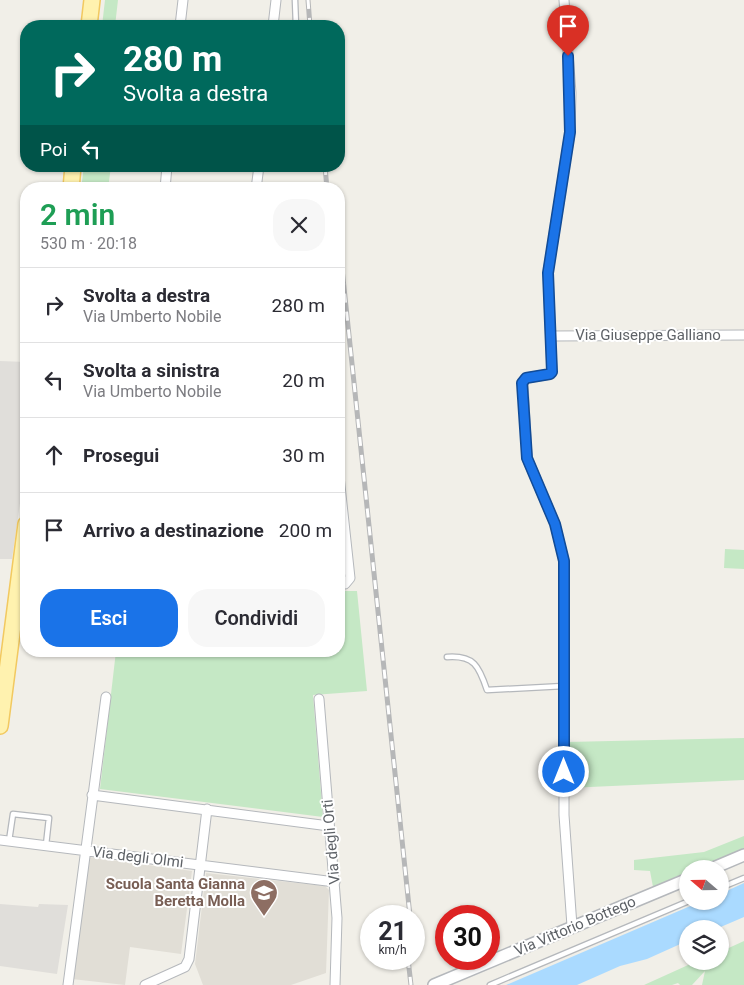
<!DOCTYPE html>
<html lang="it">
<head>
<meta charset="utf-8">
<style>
  body { margin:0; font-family:Roboto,sans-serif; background:#f7f7f7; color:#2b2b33; height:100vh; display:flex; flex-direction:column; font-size:19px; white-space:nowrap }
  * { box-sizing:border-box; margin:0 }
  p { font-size:16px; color:#7c7c81 }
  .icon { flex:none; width:28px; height:28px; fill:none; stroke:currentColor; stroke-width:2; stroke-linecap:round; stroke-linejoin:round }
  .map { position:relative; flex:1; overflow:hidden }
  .drawer { position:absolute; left:20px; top:182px; width:325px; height:475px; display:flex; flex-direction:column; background:#fff; border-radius:20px; box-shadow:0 1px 4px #0004 }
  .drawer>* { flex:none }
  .guide { position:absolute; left:20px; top:20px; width:325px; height:152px; border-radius:20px; box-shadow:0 1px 4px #0004; background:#00695c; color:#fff; overflow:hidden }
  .needle { width:32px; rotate:290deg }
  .fabs { position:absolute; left:679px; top:860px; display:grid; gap:10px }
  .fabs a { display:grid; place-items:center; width:50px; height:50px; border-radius:50%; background:#fff; box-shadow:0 1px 4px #0004; font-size:25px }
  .speed { position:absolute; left:360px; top:905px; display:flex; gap:10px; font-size:25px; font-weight:700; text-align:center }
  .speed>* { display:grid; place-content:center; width:65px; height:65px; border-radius:50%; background:#fff; box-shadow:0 1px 4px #0004; line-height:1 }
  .speed small { font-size:12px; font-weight:400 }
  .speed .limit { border:8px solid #d22; background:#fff; color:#111 }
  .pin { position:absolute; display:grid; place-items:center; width:42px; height:42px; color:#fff; margin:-51px -21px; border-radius:50% 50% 50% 0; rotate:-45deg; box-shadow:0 0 5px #0007 }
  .pin .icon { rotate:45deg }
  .me { position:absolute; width:55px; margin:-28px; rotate:0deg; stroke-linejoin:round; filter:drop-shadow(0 0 4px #0008) }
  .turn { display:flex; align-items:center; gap:18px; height:105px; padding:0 20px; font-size:22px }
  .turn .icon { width:65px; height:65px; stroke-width:2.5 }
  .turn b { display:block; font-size:35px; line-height:42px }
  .then { display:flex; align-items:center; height:48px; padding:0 20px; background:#0003; gap:10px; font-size:19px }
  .round { display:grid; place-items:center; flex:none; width:52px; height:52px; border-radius:20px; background:#f7f7f7 }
  .headline { display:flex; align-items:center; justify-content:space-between; height:85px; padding:0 20px }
  h1 { font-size:30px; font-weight:600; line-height:38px; color:#1e9e55 }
  .button { display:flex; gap:10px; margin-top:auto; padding:10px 20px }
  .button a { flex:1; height:58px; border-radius:20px; background:#1a73e8; color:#fff; font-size:20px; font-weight:600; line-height:58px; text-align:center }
  .button a+a { background:#f7f7f7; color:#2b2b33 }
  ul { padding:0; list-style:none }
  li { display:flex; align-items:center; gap:15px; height:75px; padding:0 20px; border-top:1px solid #e1e1e2 }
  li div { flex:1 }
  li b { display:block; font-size:19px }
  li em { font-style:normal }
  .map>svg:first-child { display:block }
  .industrial { fill:#e0deda }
  .education { fill:#e1ded6 }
  .green { fill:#c5e8c5 }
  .water { fill:#aadaff }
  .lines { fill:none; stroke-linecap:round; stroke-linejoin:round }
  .service-casing { stroke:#b5b8bc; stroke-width:7 }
  .minor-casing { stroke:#b5b8bc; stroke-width:11 }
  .tertiary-casing { stroke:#b5b8bc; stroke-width:14 }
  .primary-casing { stroke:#f2c960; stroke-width:18 }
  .service { stroke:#fff; stroke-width:4.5 }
  .minor { stroke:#fff; stroke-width:9 }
  .tertiary { stroke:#fff; stroke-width:11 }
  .primary { stroke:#fff2af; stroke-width:15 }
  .rail-casing { stroke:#b6b7b8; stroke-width:5 }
  .rail { stroke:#fff; stroke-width:3; stroke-dasharray:9; stroke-linecap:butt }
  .route-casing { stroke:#114b97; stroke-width:12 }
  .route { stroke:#1a73e8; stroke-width:9 }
  .labels { text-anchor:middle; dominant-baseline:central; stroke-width:4; stroke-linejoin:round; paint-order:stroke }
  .street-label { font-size:15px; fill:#5f6368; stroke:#fff }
  .education-label { font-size:15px; font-weight:bold; fill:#785e54; stroke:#fff; text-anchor:end }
</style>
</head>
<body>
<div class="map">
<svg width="744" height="985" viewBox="0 0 744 985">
  <rect width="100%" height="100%" fill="#f1efe8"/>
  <path class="industrial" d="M0 361 26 362V461L12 559H0Z
    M0 904 38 907 39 904 68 905 57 974 0 966Z"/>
  <path class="education" d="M88 857 192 871 181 954 130 947 125 985 72 979Z
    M206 873 325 886 329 890 326 973 291 985H203L195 964Z"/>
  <path class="green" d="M105 0H118L115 26H102Z
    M84 166H111L108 189H81Z
    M725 549 744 550V569L724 568Z
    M339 591H357L367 691 313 695 323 817 100 789 116 651H339Z
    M744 738V780L568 788 567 742Z
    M744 836V849L696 869H688L687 872 653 887 650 871 634 870V860L704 852Z
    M744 941V985H702L705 971 692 985H680L678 983 672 985H644L697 961H720V952Z"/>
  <path class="water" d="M744 883V917L716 929H688L687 941 647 959 620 966 577 985H506L702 901H720V894Z"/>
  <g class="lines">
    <defs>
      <path id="service" d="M295 0 296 26
        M447 657C474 655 479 666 487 690L564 686
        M9 841 13 814 49 818 46 845
        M720 888 744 878
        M490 985 689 901"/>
      <path id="minor" d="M564 0 571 93 570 132 548 273 552 372 551 374 526 378 523 383 527 458 555 524 564 561V815L572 926
        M180 26 183 0
        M273 26 276 0
        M165 189 167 166
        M256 189 259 166
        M551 336 744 335
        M339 476 350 578 345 584H339
        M319 699 337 918 335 985
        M92 795 329 826
        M0 840 335 882
        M68 985 106 697
        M145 985 185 967 189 959 207 809"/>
      <path id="tertiary" d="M711 869 744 855
        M434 985 688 879"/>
      <path id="primary" d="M89 26 92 0
        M71 189 73 166
        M0 726 26 524"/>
    </defs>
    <use href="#service" class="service-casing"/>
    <use href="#minor" class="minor-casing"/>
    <use href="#tertiary" class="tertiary-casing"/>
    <use href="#primary" class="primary-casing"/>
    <use href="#service" class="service"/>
    <use href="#minor" class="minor"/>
    <use href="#tertiary" class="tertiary"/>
    <use href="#primary" class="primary"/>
    <defs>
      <path id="rail" d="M308 0 310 26
        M325 166 327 189
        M339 240 410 916
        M408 959 411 985"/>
    </defs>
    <use href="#rail" class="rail-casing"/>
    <use href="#rail" class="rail"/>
  </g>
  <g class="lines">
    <defs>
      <path id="route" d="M564 772V561L555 524 527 458 522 383 526 378 550 374 552 372 548 273 570 132 568 56"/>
    </defs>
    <use href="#route" class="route-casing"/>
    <use href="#route" class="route"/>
  </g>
  <defs>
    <symbol id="school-pin" viewBox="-11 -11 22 30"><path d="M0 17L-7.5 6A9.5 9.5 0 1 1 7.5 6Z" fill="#8d6e63" stroke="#fff"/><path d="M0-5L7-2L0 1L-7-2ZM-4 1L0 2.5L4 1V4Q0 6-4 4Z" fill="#fff"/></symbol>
  </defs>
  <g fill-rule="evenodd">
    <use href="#school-pin" x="248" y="877" width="32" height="43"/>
  </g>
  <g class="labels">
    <g class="street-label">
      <text x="648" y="335">Via Giuseppe Galliano</text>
      <text transform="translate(331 842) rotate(-95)">Via degli Orti</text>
      <text transform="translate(138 857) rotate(7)">Via degli Olmi</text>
      <text transform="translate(575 926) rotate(-23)">Via Vittorio Bottego</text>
    </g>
    <g class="education-label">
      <text x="245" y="884">Scuola Santa Gianna<tspan x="245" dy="17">Beretta Molla</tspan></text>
    </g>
  </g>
</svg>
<div class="fabs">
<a><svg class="needle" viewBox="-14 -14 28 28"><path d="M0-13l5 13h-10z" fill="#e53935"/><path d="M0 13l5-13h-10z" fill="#7c7c81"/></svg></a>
<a><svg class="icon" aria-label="layers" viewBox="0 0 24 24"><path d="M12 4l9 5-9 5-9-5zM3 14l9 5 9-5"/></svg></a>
</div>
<div class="speed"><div>21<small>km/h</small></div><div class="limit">30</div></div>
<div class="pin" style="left:568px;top:56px;background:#d93025"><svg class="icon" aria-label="arrive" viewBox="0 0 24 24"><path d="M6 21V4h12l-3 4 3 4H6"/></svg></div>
<svg class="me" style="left:564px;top:772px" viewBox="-20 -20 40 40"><circle r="17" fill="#1a73e8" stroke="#fff" stroke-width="3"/><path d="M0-11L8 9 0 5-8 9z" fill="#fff"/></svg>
<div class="guide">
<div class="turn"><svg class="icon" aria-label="right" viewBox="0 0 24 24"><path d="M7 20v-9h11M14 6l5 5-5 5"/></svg><div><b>280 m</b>Svolta a destra</div></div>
<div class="then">Poi<svg class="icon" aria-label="left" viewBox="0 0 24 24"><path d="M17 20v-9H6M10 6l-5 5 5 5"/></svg></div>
</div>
<section class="drawer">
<div class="headline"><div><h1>2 min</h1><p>530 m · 20:18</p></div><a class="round"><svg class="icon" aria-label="close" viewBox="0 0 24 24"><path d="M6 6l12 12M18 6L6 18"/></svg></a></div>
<ul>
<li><svg class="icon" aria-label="right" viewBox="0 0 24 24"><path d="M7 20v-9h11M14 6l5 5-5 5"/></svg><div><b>Svolta a destra</b><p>Via Umberto Nobile</p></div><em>280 m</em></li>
<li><svg class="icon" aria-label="left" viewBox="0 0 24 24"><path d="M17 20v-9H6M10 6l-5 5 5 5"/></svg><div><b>Svolta a sinistra</b><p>Via Umberto Nobile</p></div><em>20 m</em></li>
<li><svg class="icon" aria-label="ahead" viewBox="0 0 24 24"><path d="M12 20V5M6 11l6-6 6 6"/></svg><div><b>Prosegui</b></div><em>30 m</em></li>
<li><svg class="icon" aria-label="arrive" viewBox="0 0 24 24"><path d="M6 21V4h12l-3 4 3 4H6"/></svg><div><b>Arrivo a destinazione</b></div><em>200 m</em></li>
</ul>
<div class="button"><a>Esci</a><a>Condividi</a></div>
</section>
</div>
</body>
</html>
